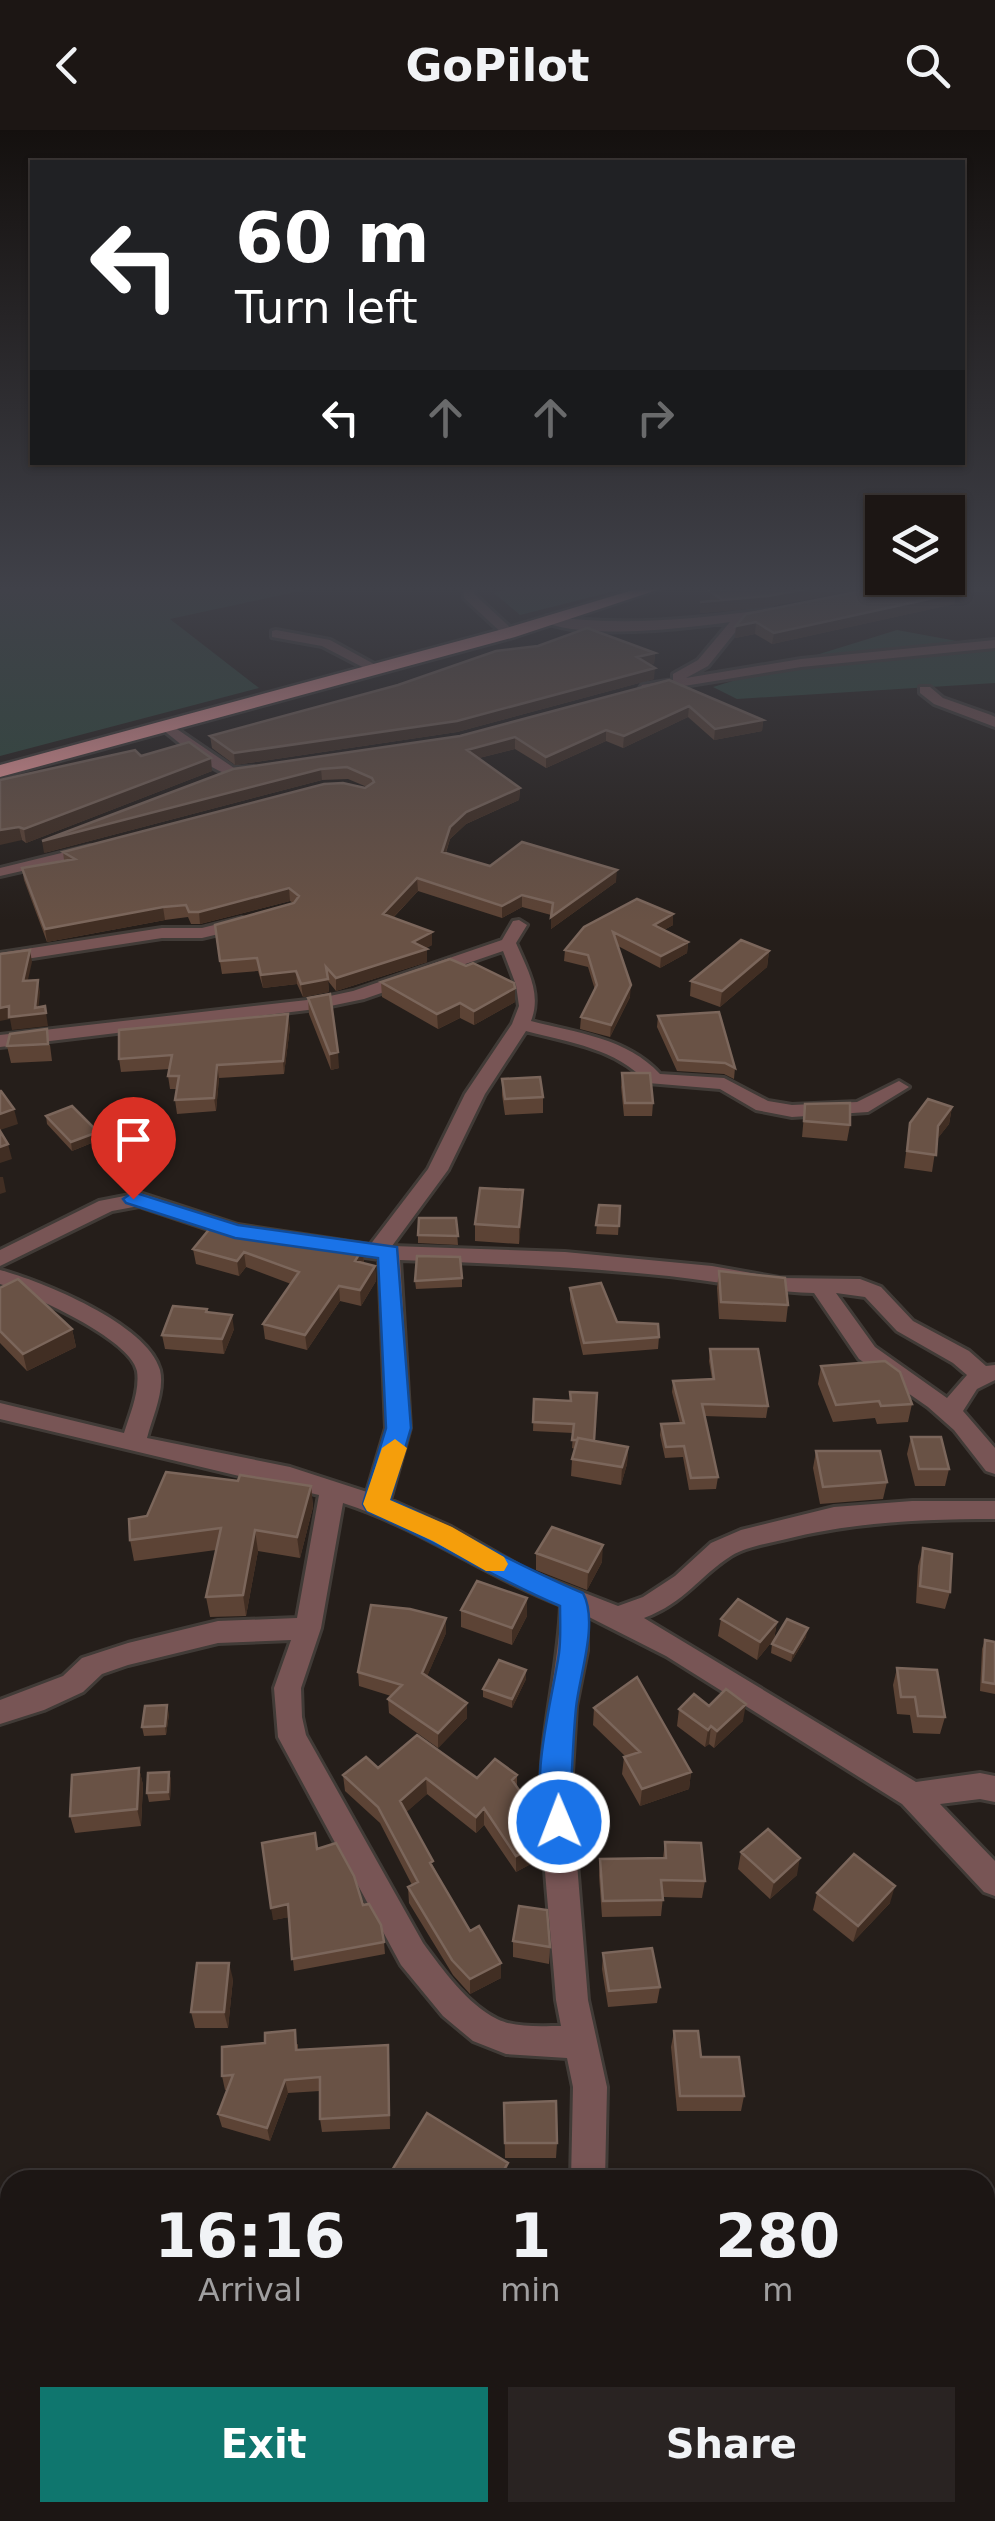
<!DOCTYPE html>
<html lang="en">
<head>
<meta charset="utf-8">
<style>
  body { margin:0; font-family:"DejaVu Sans",sans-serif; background:#292322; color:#f1f3f6; height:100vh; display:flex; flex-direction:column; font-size:38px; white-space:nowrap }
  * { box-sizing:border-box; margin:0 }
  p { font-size:32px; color:#a09fa0 }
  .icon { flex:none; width:55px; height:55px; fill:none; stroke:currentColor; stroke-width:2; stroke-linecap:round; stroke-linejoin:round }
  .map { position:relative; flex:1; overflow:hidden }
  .side { position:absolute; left:0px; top:2040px; width:995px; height:352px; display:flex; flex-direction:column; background:#1c1614; border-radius:30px 30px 0 0; box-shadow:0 2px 8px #0004,0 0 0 2px #3a3534 }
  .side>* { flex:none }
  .banner { position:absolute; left:30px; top:30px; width:935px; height:305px; border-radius:0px; box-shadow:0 2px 8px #0004,0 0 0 2px #3a3534; background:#202124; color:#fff; overflow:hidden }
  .buttons { position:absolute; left:865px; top:365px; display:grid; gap:20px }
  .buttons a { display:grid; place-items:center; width:100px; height:100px; border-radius:0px; background:#1c1614; box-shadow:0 2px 8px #0004,0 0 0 2px #3a3534; font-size:50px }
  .pin { position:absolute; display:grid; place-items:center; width:85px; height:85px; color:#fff; margin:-102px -42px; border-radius:50% 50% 50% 0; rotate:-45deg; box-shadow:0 0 10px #0007 }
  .pin .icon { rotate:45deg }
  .me { position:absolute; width:110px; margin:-55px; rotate:359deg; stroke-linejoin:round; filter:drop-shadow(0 0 8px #0008) }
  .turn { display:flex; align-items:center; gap:35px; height:210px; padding:0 40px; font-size:45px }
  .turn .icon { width:130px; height:130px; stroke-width:2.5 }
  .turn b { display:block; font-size:70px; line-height:85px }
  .lanes { display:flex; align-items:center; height:95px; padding:0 40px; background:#0003; justify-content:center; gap:50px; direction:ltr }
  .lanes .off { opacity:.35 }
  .eta { display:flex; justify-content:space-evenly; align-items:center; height:170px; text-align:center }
  .eta b { font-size:60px; font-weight:700; line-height:70px }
  .action { display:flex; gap:20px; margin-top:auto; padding:20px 40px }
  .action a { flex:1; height:115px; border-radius:0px; background:#0f766e; color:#fff; font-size:40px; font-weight:700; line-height:115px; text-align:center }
  .action a+a { background:#292322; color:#f1f3f6 }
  header { display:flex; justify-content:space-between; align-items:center; height:130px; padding:0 40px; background:#1c1614; font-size:45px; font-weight:700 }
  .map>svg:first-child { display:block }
  .green { fill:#2e493c }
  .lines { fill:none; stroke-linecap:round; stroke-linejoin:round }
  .street-casing { stroke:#413b37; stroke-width:6 }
  .highway-casing { stroke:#413b37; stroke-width:5 }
  .street { fill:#785555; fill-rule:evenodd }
  .highway { fill:#f59d9e; fill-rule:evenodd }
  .wall { fill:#5c4335 }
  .shaded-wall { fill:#412e23 }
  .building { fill:#695245; stroke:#7b665b; stroke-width:2.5 }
  .route { fill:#1a73e8; stroke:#114b97; stroke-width:2.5 }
  .slow { fill:#f59e0b }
</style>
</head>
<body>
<header><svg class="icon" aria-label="back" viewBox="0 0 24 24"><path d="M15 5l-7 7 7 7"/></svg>GoPilot<svg class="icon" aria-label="search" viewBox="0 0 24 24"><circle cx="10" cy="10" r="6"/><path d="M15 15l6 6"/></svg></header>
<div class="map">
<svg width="995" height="2391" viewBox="0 0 995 2391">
  <rect width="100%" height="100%" fill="#251e1a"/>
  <path class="green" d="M0 457H319L170 489 259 558 0 626Z
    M517 457H631L520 485 494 463Z
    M897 500 995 518V553L737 569 713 557Z"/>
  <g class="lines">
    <defs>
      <path id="street" d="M463 457H475L474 464 513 500V506H505L464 468Z
        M772 479 778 483 776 486 745 490 708 536 686 548 801 529 995 510V518L801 537 647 562 640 558 642 555 673 550V544L698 530 730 492C687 498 578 511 541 490L547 486C623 497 696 489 772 479Z
        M276 500 330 510 383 539 372 542 322 516 272 507V501Z
        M920 557H930L943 568 991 585 995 587V597L934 574 920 563Z
        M168 593 234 638 254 637 261 641C228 662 189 619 163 600L161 597Z
        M90 716 96 718V724L0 746V738Z
        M242 788 250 793 248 797 202 808H162L0 833V823L162 798H202Z
        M519 790 527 795 516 813C527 839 542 863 531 891 577 903 627 908 660 944L724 948 768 971 792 975 857 972 899 951 909 957 868 982 792 987 756 980 720 959 648 953C615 918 571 913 526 901L485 964 448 1040 392 1116 565 1122 712 1136 779 1148 860 1149 881 1157 913 1191 969 1221 986 1236 995 1235V1250L977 1259 963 1281 995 1318V1344L986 1341 954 1300 928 1277 859 1229 814 1163C765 1162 717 1151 669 1146 579 1137 490 1133 400 1130L410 1298 390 1370 451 1397 528 1441 618 1476 643 1467 675 1446 711 1413 741 1400 834 1377 912 1371H995V1389C922 1389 853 1392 782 1410 765 1414 746 1417 731 1426 698 1447 686 1472 644 1488L916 1652 980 1643 995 1646V1672L980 1669 940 1674 995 1731V1766L984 1762 902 1674 666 1526 587 1486V1521L576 1576 571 1659 588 1870 607 1957 605 2050H571L573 1957 567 1928 506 1924 473 1911 443 1886 401 1835 278 1607 274 1558 291 1510 218 1513 128 1535 102 1544 83 1562 44 1580 0 1594V1570L63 1546 82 1528 128 1513 218 1491 297 1488 319 1365 0 1289V1273L124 1303C130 1284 140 1261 137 1241 131 1209 30 1164 0 1154V1140C41 1151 148 1194 160 1240 165 1261 152 1288 147 1308L290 1337 367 1362 386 1298 379 1129 235 1108 139 1076 112 1081 0 1136V1120L99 1071 140 1063 238 1095 370 1115 428 1039 465 964 512 894 519 876 516 855 503 821 364 869 316 879 0 917V905L316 869 353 861 502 810 513 791ZM836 1163 865 1167 897 1201 953 1233 967 1245 947 1268 875 1217ZM343 1373C420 1398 486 1446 561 1475 559 1538 541 1598 541 1661 542 1730 551 1801 556 1870L561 1896C541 1896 515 1898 497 1889 467 1874 443 1840 423 1813L306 1605 302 1587 301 1558 321 1498Z"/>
      <path id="highway" d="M643 457H666L515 507 0 647V635L503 499Z"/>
    </defs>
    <use href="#street" class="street-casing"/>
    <use href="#highway" class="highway-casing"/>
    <use href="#street" class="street"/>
    <use href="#highway" class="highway"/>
  </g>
  <path class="wall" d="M881 457H995V458L956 466 954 474 772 514 755 504 735 508 736 496Z
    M710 461 767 477 700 483 710 471Z
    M655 523 654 534 649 535 654 549 457 602 235 635 212 618 210 606Z
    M669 550 763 590 762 601 714 610 688 587 623 618 606 611 546 638 515 619 479 628 520 658 519 670 466 694 450 709 446 723 490 736 616 752 551 799V785L522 777 502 788 418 761 393 788 432 815 426 818 427 832 336 861 328 851 329 862 303 867 297 854 263 858 258 841 222 844 216 808 293 773 290 771 200 794H191L188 787 165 790 47 812 24 750 22 738 64 730 63 722 367 657 348 649 322 650 44 723 233 639 460 606Z
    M141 626 212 641 26 713 22 710 0 650Z
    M673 784V795L664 800 688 812 687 823 660 838 618 816 630 867 610 907 580 899 581 887 595 860 588 837 564 831 565 820Z
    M769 821 767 837 720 877 690 866 691 851Z
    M381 852 515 872 474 895 460 888 438 899 382 867Z
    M308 868 339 938 331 940 309 884Z
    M658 886 735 938 734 949 724 944 677 941 657 897Z
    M290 897 284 944 219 948 216 981 177 984 175 970 177 959H170L168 946 170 939 121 942 119 929Z
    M50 915 52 931 11 933 7 916Z
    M622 943 653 973 652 986H624L621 957Z
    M502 949 543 967V983L505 985 502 965Z
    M805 974 850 995 847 1011 802 1007Z
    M952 977 949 994 937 1009 932 1042 904 1038 910 993Z
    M46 986 99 1010 72 1021 47 994Z
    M523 1060 519 1114 475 1111V1094Z
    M599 1075 620 1076 618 1105 596 1104Z
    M456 1088 458 1115 418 1113V1105Z
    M279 1108 299 1109 363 1118 364 1133 375 1136 376 1151 361 1176 340 1171 307 1220 265 1209 263 1194 291 1154 246 1137 239 1146 196 1134 193 1119Z
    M719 1141 788 1175 786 1192 719 1189 717 1158Z
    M462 1148V1157L416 1159 415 1151Z
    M0 1158 72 1199 76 1217 27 1241 0 1213Z
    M570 1158 617 1192 659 1207 658 1219 583 1225 570 1170Z
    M208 1182 234 1199 224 1224 165 1219 162 1205Z
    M710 1219 768 1276 766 1288 704 1286 718 1347 716 1359 689 1360 683 1327 665 1328 660 1305 661 1294 680 1293 672 1262 673 1251 712 1249 709 1231Z
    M821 1236 912 1274 908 1292 877 1294 875 1288 833 1292 818 1254Z
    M570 1262 594 1311 628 1317 627 1334 621 1355 571 1346 572 1329 575 1319 572 1318 573 1303 533 1301 534 1269 570 1271Z
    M911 1307 949 1339 945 1356H915L907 1324Z
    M816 1321 887 1352 883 1369 820 1374 813 1338Z
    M238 1351 311 1356 313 1377 300 1428 258 1421 246 1486 210 1487 206 1467 216 1420 134 1431 130 1410 147 1386Z
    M923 1418 950 1462 945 1479 916 1473 918 1436Z
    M536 1423 602 1432 587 1460 536 1440Z
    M461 1480 527 1486 512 1515 461 1497Z
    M721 1489 777 1492 774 1509 757 1530 718 1506Z
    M446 1503 427 1546 467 1573V1588L438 1618 389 1583 388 1569 391 1566 359 1556 358 1542Z
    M806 1507 791 1532 771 1523 772 1514Z
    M985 1510 995 1512V1564L980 1561 982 1519Z
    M897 1538 945 1587 940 1604 913 1603 910 1585 897 1584 893 1555Z
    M526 1540V1549L512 1578 483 1567V1559Z
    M709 1576 743 1591 714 1618 709 1614 705 1617 677 1596 679 1579Z
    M594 1578 691 1642 689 1659 640 1676 622 1644 624 1627H626L593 1595Z
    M169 1584 166 1605 144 1606 142 1597Z
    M139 1638 143 1655 141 1696 75 1703 70 1686Z
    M378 1638 477 1648 517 1645V1657L540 1729 516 1742 484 1695 476 1703 427 1664 406 1682 434 1738 470 1801 501 1848 470 1864 453 1845 409 1773 408 1757 412 1755 380 1693 345 1661 343 1645Z
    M169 1642 171 1650 170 1670 149 1672 147 1663Z
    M665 1712 705 1751 702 1768 663 1767 661 1786 602 1787 599 1746 600 1729 663 1728Z
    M317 1719 363 1775 384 1812 385 1824 294 1841 289 1787 273 1790Z
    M741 1722 797 1745 770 1769 738 1739Z
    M817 1763 890 1773 853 1812 813 1780Z
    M513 1811 550 1817 549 1834 513 1827Z
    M603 1823 660 1857 657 1873 608 1877 602 1839Z
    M233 1849 228 1898H195L191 1882Z
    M674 1901 744 1966 741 1981H677L671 1917Z
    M298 1914V1919L389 1929 390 1999 322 2002 320 1989V1961L288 1963 270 2011 222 1997 218 1984 228 1960H225L222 1946Z
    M504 1973 557 2013 556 2028H505Z
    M709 2382H802L799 2389 713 2391H710Z"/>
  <path class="shaded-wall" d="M817 457H875L767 477 700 483V472Z
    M943 457H995V458L956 466 954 474 772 514 774 503Z
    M756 492 755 504 735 508 736 496Z
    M655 523 654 534 636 538 637 527Z
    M655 538 654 549 457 602 235 635 234 623Z
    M689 576 688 587 623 618 624 606Z
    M763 590 762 601 714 610 715 599Z
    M606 600V611L546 638V627Z
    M515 607V619L467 631V620Z
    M211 628 212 641 26 713 24 699Z
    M321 639 322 650 44 723 42 711Z
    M520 658 519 670 466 694 450 709 442 734V722L450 697 466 682Z
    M19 697 22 710 0 715V700Z
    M617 740 616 752 551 799V787Z
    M417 748 418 761 384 797 383 784Z
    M289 758 290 771 200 794 199 782Z
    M522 765V777L502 788V776Z
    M163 777 165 790 47 812 45 799Z
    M673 784V795L653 806 654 795Z
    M432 802V815L422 820 427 819V832L336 861V848Z
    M688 812 687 823 660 838 661 826Z
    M30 820 32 832 25 863 23 851Z
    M769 821 767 837 720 877 722 861Z
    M296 841 297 854 263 858 261 845Z
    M328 849 329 862 303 867 301 854Z
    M38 850 40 862 38 884 45 876 48 896 12 900 10 889 0 891V878L9 876 35 878Z
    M631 855 630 867 610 907 611 895Z
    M515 858V872L474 895V881Z
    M460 873V888L438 899 437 884Z
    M288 884 290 897 284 944 283 931Z
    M338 922 339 938 331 940 330 924Z
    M217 935 219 948 216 981 214 968Z
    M952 977 949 994 935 1012 938 996Z
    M14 979 18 994 0 1000V984Z
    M98 1002 99 1010 72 1021 71 1012Z
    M8 1014 12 1029 0 1033V1017Z
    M0 1047H3L6 1062 0 1064Z
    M523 1060V1077L519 1114V1097Z
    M363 1118 364 1134 355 1131Z
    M244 1122 246 1137 239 1146 237 1131Z
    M375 1136 376 1151 361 1176 360 1160Z
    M339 1156 340 1171 307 1220 305 1205Z
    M232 1185 234 1199 224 1224 222 1209Z
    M72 1199 76 1217 27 1241 23 1224Z
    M628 1317 627 1334 621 1355 622 1337Z
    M311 1356 313 1377 300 1428 297 1407Z
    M255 1400 258 1421 246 1486 243 1465Z
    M603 1415 602 1432 587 1460 588 1442Z
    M527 1468V1486L512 1515V1498Z
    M446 1488V1503L422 1558V1543Z
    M777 1492 774 1509 757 1530 760 1512Z
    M808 1498 806 1507 791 1532 793 1523Z
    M526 1540V1549L512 1578V1569Z
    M467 1573V1588L438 1618V1603Z
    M746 1574 743 1591 714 1618 717 1601Z
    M167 1575 169 1584 166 1605 165 1596Z
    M711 1596 709 1614 705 1617 708 1600Z
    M139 1638 143 1655 141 1696 137 1679Z
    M169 1642 171 1650 170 1670 168 1662Z
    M691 1642 689 1659 640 1676 642 1659Z
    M426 1648 427 1664 401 1687 400 1671Z
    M484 1678V1695L476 1703V1687Z
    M541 1713 540 1729 516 1742V1726Z
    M800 1728 797 1745 770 1769 774 1752Z
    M895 1756 890 1773 853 1812 858 1796Z
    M288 1774 290 1787 273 1790 271 1778Z
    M229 1833 233 1849 228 1898 224 1882Z
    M501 1833V1848L470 1864V1849Z
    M285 1950 288 1963 270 2011 267 1998Z
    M508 2033 506 2050H498Z"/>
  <path class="building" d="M746 457H817L768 466 700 472 722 470 710 461Z
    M881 457H945H943L956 463 774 503 756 492 736 496 746 484Z
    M587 498 655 523 637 527 655 538 457 591 234 623 210 606 398 555 496 521 538 516Z
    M669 550 763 590 715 599 689 576 624 606 606 600 546 627 515 607 467 620 520 658 466 682 450 697 442 722 490 736 522 712 617 740 551 787 553 773 522 765 502 776 417 748 383 784 432 802 413 812 427 819 336 848 326 837 328 849 301 854 296 841 261 845 257 828 220 831 215 795 294 773 299 766 289 758 199 782H189L186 775 163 777 45 799 22 738 75 729 63 722 324 654 343 653 365 658 374 652 372 648 347 637 321 639 42 711 233 639 460 606Z
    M189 612 211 628 24 699 19 697 0 700V650L135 620 141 626Z
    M637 769 673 784 654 795 688 812 661 826 613 802 631 855 611 895 581 887 597 855 588 825 565 820 584 797Z
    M741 810 769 821 722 861 691 851Z
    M30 820 23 851 38 850 35 878 45 876 46 883 9 887V876L0 878V824Z
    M450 829 466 836 473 833 514 853 515 858 474 881 460 873 437 884 381 852Z
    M330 864 338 922 330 924 308 868Z
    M719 882 735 938 725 933 678 930 658 886Z
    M288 884 283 931 217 935 214 968 175 970 179 946H168L172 925 119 929V900Z
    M47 899 48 914 7 916 10 904Z
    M622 943H650L653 973H625Z
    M540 947 543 967 505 969 502 949Z
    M0 961H1L14 979 0 984Z
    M928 969 952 977 938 996 936 1025 907 1021 910 993Z
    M850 973V995L804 991 805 974Z
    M72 976 98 1002 71 1012 46 986Z
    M0 1001 8 1014 0 1017Z
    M480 1058 523 1060 519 1097 475 1094Z
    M599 1075 620 1076 619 1096 596 1095Z
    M419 1088H456L458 1106 418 1105Z
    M216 1091 279 1108 284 1104 299 1109 300 1106 363 1118 355 1131 375 1136 360 1160 339 1156 305 1205 263 1194 299 1142 244 1122 237 1131 193 1119Z
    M417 1126 460 1127 462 1148 415 1151Z
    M719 1141 785 1148 788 1175 721 1172Z
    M18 1149 72 1199 23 1224 0 1201V1158Z
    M601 1153 617 1192 658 1194 659 1207 584 1213 570 1158Z
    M173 1176 207 1179 206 1182 232 1185 222 1209 162 1205Z
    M710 1219H758L768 1276 702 1274 718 1347 691 1348 684 1316 666 1317 661 1294 684 1293 673 1251 714 1249Z
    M885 1231 900 1242 912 1274 881 1276 879 1271 836 1275 821 1236Z
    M570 1262 597 1263 594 1311 578 1308 577 1310H572L574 1294 533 1292 534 1269 571 1271Z
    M911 1307H941L949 1339H919Z
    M578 1308 628 1317 622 1337 572 1329Z
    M816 1321H880L887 1352 823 1357Z
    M166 1342 238 1351 240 1345 311 1356 297 1407 255 1400 243 1465 206 1467 221 1398 130 1410 129 1389 147 1386Z
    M552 1397 603 1415 588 1442 536 1423Z
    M923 1418 952 1424 950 1462 920 1456Z
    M477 1451 527 1468 512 1498 461 1480Z
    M738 1469 777 1492 760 1512 721 1489Z
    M371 1475 410 1479 446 1488 422 1543 467 1573 438 1603 388 1569 402 1555 358 1542Z
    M787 1489 808 1498 793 1523 772 1514Z
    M985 1510 995 1512V1554L983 1552Z
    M499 1530 526 1540 512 1569 483 1559Z
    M897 1538 937 1540 945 1587 918 1586 915 1567H901Z
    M637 1547 691 1642 642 1659 624 1627 640 1622 594 1578Z
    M726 1559 746 1574 717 1601 711 1596 708 1600 679 1579 694 1564 709 1576Z
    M167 1575 165 1596 142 1597 145 1576Z
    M417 1605 477 1648 495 1629 517 1645 512 1650 539 1689 541 1713 516 1726 484 1678 476 1687 426 1648 400 1671 433 1731 430 1733 470 1801 479 1796 501 1833 470 1849 452 1830 408 1757 418 1752 378 1677 343 1645 366 1627 378 1638Z
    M139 1638 137 1679 70 1686 72 1645Z
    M169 1642 168 1662 147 1663 148 1643Z
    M768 1699 800 1728 774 1752 741 1722Z
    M315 1703 317 1719 336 1713 354 1746 363 1775 369 1774 381 1795 384 1812 292 1829 288 1774 271 1778 262 1713Z
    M665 1712 701 1713 705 1751 661 1750 663 1770 603 1771 600 1729 666 1728Z
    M854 1724 895 1756 858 1796 817 1763Z
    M519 1776 547 1780 550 1817 513 1811Z
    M652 1818 660 1857 609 1861 603 1823Z
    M197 1833H229L224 1882H191Z
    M295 1900 296 1920 388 1915 389 1985 320 1989V1947L285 1950 267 1998 218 1984 233 1945 222 1946V1917L265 1913V1903Z
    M674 1901H698L701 1927H739L744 1966H680Z
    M556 1971 557 2013H505L504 1973Z
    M427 1983 508 2033 498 2050H386Z"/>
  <linearGradient id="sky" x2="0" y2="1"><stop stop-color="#14100e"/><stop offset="0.58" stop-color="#404149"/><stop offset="1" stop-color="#404149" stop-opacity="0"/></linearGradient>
  <rect width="995" height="791" fill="url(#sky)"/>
  <path class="route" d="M133 1062 238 1095 397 1117 411 1298 390 1370C456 1399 517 1436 583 1463 599 1493 579 1546 576 1578 574 1598 573 1619 572 1640 571 1659 578 1684 569 1701L559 1705 548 1701C527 1655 552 1572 559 1523 561 1508 560 1492 560 1476 494 1448 433 1410 367 1381L363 1374 386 1298 378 1128 235 1108 126 1073 123 1069Z"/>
  <path class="slow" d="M395 1309 407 1318 390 1370 452 1397 504 1427 508 1434 504 1441H486L433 1411 367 1381 363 1374 382 1318Z"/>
</svg>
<div class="buttons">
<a><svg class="icon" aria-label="layers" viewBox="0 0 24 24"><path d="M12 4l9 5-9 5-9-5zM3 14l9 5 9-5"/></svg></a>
</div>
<div class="pin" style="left:133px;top:1069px;background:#d93025"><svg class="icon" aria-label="arrive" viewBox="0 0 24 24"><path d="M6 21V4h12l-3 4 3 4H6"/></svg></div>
<svg class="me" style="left:559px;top:1692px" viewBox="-20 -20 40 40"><circle r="17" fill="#1a73e8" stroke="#fff" stroke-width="3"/><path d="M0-11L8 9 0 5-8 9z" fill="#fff"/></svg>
<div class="banner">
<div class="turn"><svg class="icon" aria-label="left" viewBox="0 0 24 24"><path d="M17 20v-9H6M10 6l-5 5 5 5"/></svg><div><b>60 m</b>Turn left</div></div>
<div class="lanes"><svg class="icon" aria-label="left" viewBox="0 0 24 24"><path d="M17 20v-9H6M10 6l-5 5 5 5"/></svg><svg class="icon off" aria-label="ahead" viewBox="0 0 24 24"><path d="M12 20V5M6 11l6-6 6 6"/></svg><svg class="icon off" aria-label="ahead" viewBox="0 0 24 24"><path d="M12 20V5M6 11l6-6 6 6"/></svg><svg class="icon off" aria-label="right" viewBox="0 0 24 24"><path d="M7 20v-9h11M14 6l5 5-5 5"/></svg></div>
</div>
<section class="side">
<div class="eta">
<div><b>16:16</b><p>Arrival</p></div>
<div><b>1</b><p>min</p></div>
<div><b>280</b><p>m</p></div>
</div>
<div class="action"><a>Exit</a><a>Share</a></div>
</section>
</div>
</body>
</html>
